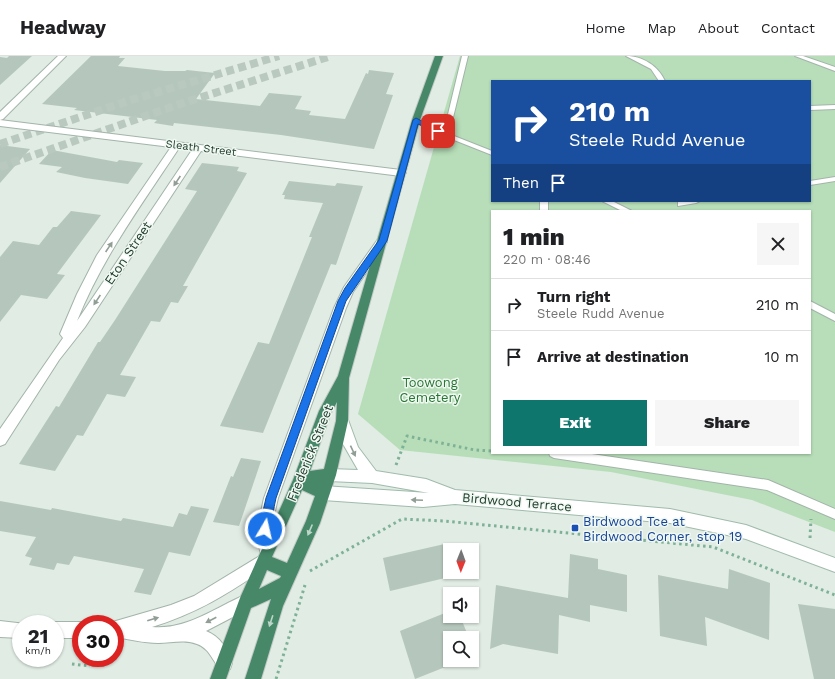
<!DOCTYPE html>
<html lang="en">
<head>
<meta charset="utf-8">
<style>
  body { margin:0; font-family:"Work Sans",sans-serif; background:#f6f6f6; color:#202124; height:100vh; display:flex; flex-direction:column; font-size:15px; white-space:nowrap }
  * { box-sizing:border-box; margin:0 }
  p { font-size:13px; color:#757577 }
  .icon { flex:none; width:22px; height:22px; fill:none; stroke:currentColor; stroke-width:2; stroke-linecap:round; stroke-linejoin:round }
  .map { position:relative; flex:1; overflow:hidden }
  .panel { position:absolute; left:491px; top:154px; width:320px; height:244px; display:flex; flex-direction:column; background:#fff; border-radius:0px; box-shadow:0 1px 3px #0004 }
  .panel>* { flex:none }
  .guide { position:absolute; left:491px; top:24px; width:320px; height:122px; border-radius:0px; box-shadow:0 1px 3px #0004; background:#1a4fa0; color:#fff; overflow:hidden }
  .needle { width:26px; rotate:181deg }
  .fabs { position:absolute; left:443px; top:487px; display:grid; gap:8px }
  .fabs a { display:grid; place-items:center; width:36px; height:36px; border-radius:0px; background:#fff; box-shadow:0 1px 3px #0004; font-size:20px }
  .speed { position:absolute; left:12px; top:559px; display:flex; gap:8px; font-size:20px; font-weight:700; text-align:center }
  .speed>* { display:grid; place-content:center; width:52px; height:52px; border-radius:50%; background:#fff; box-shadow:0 1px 3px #0004; line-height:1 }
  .speed small { font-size:10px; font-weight:400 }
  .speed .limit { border:6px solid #d22; background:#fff; color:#111 }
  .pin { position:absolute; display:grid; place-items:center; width:34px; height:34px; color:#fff; margin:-17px; border-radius:8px; box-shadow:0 2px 6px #0006 }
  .me { position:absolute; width:44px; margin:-22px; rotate:9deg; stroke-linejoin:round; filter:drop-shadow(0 0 3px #0008) }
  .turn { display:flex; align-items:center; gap:14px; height:84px; padding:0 12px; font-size:18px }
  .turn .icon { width:52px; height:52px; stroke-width:2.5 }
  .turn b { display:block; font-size:28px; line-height:34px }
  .then { display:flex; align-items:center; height:38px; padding:0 12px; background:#0003; gap:8px; font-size:15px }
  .round { display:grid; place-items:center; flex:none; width:42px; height:42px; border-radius:0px; background:#f6f6f6 }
  .headline { display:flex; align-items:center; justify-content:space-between; height:68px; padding:0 12px }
  h1 { font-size:24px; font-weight:800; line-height:30px }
  .primary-button { display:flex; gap:8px; margin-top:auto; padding:8px 12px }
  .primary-button a { flex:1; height:46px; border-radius:0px; background:#0f766e; color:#fff; font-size:16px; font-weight:800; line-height:46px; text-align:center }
  .primary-button a+a { background:#f6f6f6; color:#202124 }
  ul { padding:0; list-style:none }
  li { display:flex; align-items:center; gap:12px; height:52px; padding:0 12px; border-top:1px solid #e0e0e0 }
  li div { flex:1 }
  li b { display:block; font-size:15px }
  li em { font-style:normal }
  header { display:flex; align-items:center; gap:24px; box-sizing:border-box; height:56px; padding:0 20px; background:#fff; border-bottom:1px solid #e0e0e0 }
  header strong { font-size:19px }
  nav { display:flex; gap:22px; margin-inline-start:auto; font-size:14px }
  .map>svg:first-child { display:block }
  .green { fill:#b7deb8; fill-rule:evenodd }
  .building { fill:#b5c7bc }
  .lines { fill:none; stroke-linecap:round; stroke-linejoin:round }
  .motorway-tunnel { stroke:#bac9c0; stroke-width:8; stroke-dasharray:8 4.5; stroke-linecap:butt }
  .service-casing { stroke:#a3b4aa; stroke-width:2 }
  .minor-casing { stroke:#a3b4aa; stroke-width:2 }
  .tertiary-casing { stroke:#a3b4aa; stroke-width:2 }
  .secondary-casing { stroke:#a0bbac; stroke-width:2 }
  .trunk-casing { stroke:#c1c9c4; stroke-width:2 }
  .path { stroke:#7eb195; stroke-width:3; stroke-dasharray:2.5 3.5; stroke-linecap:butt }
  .service { fill:#fff; fill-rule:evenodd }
  .minor { fill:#fff; fill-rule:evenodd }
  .tertiary { fill:#fff; fill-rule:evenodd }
  .secondary { fill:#fff; fill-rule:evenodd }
  .trunk { fill:#468868; fill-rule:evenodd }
  .oneway { fill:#909e96 }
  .oneway2 { fill:#bdd6c9 }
  .route { fill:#1a73e8; stroke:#114b97 }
  .transit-dot { fill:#1a4fb4; stroke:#f0f8f2; stroke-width:1.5 }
  .labels { text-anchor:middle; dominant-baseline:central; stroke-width:3; stroke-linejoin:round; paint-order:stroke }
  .far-street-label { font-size:11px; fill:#203d2e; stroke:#f0f8f2 }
  .street-label { font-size:13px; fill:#203d2e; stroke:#f0f8f2 }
  .park-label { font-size:13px; fill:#277633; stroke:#f0f8f2 }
  .transit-label { font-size:13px; fill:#164399; stroke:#f0f8f2; text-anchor:start }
</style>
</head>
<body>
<header>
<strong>Headway</strong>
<nav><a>Home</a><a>Map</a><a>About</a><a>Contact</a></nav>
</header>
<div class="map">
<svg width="835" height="623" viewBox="0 0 835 623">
  <rect width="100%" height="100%" fill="#e0ece4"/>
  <path class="green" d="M460 0H835V476L752 444 611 416 400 394 358 358ZM492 25H810V145H492ZM492 155H810V397H492Z"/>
  <path class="building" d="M9 0H32L0 29V1L7 2Z
    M91 0H120L119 2H125L118 10 165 15H185L187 14 215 17 196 43 260 50 269 37 302 40 295 53 311 55 309 59 345 63 366 17 368 18 369 14 394 17 386 38 393 39 374 93 281 79 174 67 173 70 154 67 157 64 74 54 77 52 42 48Z
    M0 89 30 93 0 127Z
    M52 94 117 106 119 104 143 107 128 128 85 122 56 116 62 111 39 108Z
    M202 107 239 111 237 115 247 117 183 230H188L178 247 171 246 160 266 151 265 120 319 136 321 125 341 107 338 83 380 77 379 55 415 19 408 56 350 59 351 98 286H100L115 264 197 135 185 133Z
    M289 125 335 130 337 127 363 130 336 209 331 208 263 377 220 370 258 286 269 288 312 181H309L323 147 284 143 285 139H282Z
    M71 155 101 159 57 218 65 219 47 243 21 239 0 266V201L13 185 39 189 53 171H57Z
    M241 402 261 405 239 470 213 466 231 420 233 421Z
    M0 445 51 454 52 452 121 465 123 462 173 471 179 457 187 459 191 450 209 453 190 500 169 496 151 539 134 536 144 513 74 500 69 509 57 507 54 514 29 509 32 502 25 500 36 481 0 475Z
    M449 487 451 494 450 516H457L458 519 390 535 383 502Z
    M570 498 598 503V513L627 519V556L590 549V566L559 559 558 598 503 588 490 593 496 529 568 542Z
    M729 513 770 527 769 584 705 561 707 590 660 580 658 519 728 533Z
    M798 548 835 553V623H814Z
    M450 555V560H460L469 582H450V604H463L415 623 400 575Z"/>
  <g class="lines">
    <path class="motorway-tunnel" d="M0 88 131 44 279 0
      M0 111 180 48 331 0"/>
    <defs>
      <path id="service" d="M462 0H468L449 78 492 95V99L444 80 413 64 418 63 444 75Z
        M626 0C643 0 658 10 665 25H659L651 13Z
        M795 0H803L835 11V15Z
        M835 49V53L810 54V50Z
        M835 121V125L810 129V125Z
        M540 145H548V155H540Z
        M602 145H612L632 155H622Z
        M684 145H700L696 147 678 150V146Z
        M810 245 835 258V265L810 252Z
        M549 397H585L768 424 835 453V463L767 434 554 402 550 400Z"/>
      <path id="minor" d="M58 0H66L3 63 0 64V56Z
        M0 64 401 114 406 117 401 120 201 95 85 271 59 304 5 388 0 390V373L63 282 60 278 77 238 97 199 171 91 0 70ZM179 92 192 94 77 265C102 202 142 148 179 92Z
        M382 182 387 186 353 236 346 252 278 442 272 468 274 495 272 500 267 502 262 500C254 482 260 461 264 442L334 252 344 231 378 183Z"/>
      <path id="tertiary" d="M263 498 268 500 270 505 268 510C230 537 197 557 152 571 187 574 214 552 245 539L250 542 253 547 250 552 206 575C221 581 227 593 232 607L230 613 224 615C213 610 212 593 197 588 184 583 171 587 158 587 144 587 128 583 115 581V568L109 567 171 549 194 540Z
        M0 565 26 568H21V582L0 581Z
        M55 566H81L86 568H81V582H55V568H50Z"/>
      <path id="secondary" d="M342 359 347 361 358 391 376 415 426 423 455 434 670 453 746 469 835 502V516L746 483 670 467 455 448 423 451 323 444 318 442 316 437 318 432 323 430 429 437 372 427 329 425 324 423 322 419 324 415 329 413 358 414 343 388 336 365 337 361Z"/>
      <path id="trunk" d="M435 0H443L420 64 349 322 348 365 336 419 320 467 283 550 261 623H245L271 543 251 552 226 623H210L240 542 293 424 319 355 338 320 412 64ZM337 346 336 365 324 413 310 415 331 357ZM302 434 315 440 306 465 287 507 272 501ZM267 514 281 520 280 522 259 533Z"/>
    </defs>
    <use href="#service" class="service-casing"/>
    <use href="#minor" class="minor-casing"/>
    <use href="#tertiary" class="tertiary-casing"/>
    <use href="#secondary" class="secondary-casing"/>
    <use href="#trunk" class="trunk-casing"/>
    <path class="path" d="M396 409 407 380 475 394 492 395
      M810 482 811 463
      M310 515 402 463 444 465 713 491 835 539
      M72 608 90 610
      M276 623 305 529"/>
    <use href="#service" class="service"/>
    <use href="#minor" class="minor"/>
    <use href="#tertiary" class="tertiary"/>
    <use href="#secondary" class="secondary"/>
    <use href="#trunk" class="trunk"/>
  </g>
  <defs><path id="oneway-solid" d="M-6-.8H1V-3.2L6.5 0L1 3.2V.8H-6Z"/></defs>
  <g class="oneway">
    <use href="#oneway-solid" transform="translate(177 125) rotate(124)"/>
    <use href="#oneway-solid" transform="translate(109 191) rotate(-56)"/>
    <use href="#oneway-solid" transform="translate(97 244) rotate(124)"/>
    <use href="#oneway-solid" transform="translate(353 395) rotate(65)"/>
    <use href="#oneway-solid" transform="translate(417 444) rotate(-177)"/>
    <use href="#oneway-solid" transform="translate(153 563) rotate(-16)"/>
    <use href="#oneway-solid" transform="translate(211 564) rotate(153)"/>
  </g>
  <g class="oneway2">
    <use href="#oneway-solid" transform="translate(310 474) rotate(113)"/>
    <use href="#oneway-solid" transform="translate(271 565) rotate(108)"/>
  </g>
  <path class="route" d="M416 62 441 75 435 76 418 68 387 185 346 245 276 442C273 453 273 466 269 477L265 478 261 477 259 473 266 442 338 245 345 232 379 184 413 64Z"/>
  <rect class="transit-dot" x="571" y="468" width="8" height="8" rx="2"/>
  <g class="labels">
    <g class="far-street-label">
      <text transform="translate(201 92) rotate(7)">Sleath Street</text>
    </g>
    <g class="street-label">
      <text transform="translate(128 197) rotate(-56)">Eton Street</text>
      <text transform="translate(310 397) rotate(-68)">Frederick Street</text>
      <text transform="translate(517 446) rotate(5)">Birdwood Terrace</text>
    </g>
    <g class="park-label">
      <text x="430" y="326">Toowong<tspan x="430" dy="15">Cemetery</tspan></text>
    </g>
    <g class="transit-label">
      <text x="583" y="465">Birdwood Tce at<tspan x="583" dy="15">Birdwood Corner, stop 19</tspan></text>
    </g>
  </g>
</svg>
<div class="fabs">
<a><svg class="needle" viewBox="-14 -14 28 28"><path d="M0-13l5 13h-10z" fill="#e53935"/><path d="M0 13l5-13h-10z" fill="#757577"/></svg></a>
<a><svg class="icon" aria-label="sound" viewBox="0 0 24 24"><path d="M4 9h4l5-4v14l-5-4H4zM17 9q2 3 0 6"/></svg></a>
<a><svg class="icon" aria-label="search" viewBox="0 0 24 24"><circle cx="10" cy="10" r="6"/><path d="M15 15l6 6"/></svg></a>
</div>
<div class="speed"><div>21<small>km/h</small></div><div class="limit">30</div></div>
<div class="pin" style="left:438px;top:75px;background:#d93025"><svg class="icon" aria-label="arrive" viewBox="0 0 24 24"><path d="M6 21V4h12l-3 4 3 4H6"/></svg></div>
<svg class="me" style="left:265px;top:473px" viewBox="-20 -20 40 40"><circle r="17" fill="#1a73e8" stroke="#fff" stroke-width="3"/><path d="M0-11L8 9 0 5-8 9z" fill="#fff"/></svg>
<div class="guide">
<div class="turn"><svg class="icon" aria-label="right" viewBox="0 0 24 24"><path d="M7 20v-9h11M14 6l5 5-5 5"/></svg><div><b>210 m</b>Steele Rudd Avenue</div></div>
<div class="then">Then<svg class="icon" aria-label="arrive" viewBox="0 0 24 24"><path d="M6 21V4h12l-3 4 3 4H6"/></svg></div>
</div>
<section class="panel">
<div class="headline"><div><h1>1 min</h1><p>220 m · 08:46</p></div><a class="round"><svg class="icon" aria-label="close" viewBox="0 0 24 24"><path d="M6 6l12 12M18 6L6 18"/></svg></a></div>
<ul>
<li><svg class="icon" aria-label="right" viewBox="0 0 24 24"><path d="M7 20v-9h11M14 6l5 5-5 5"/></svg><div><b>Turn right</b><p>Steele Rudd Avenue</p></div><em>210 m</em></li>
<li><svg class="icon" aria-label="arrive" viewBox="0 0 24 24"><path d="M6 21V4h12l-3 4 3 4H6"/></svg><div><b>Arrive at destination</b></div><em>10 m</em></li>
</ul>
<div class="primary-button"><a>Exit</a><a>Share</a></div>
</section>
</div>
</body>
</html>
